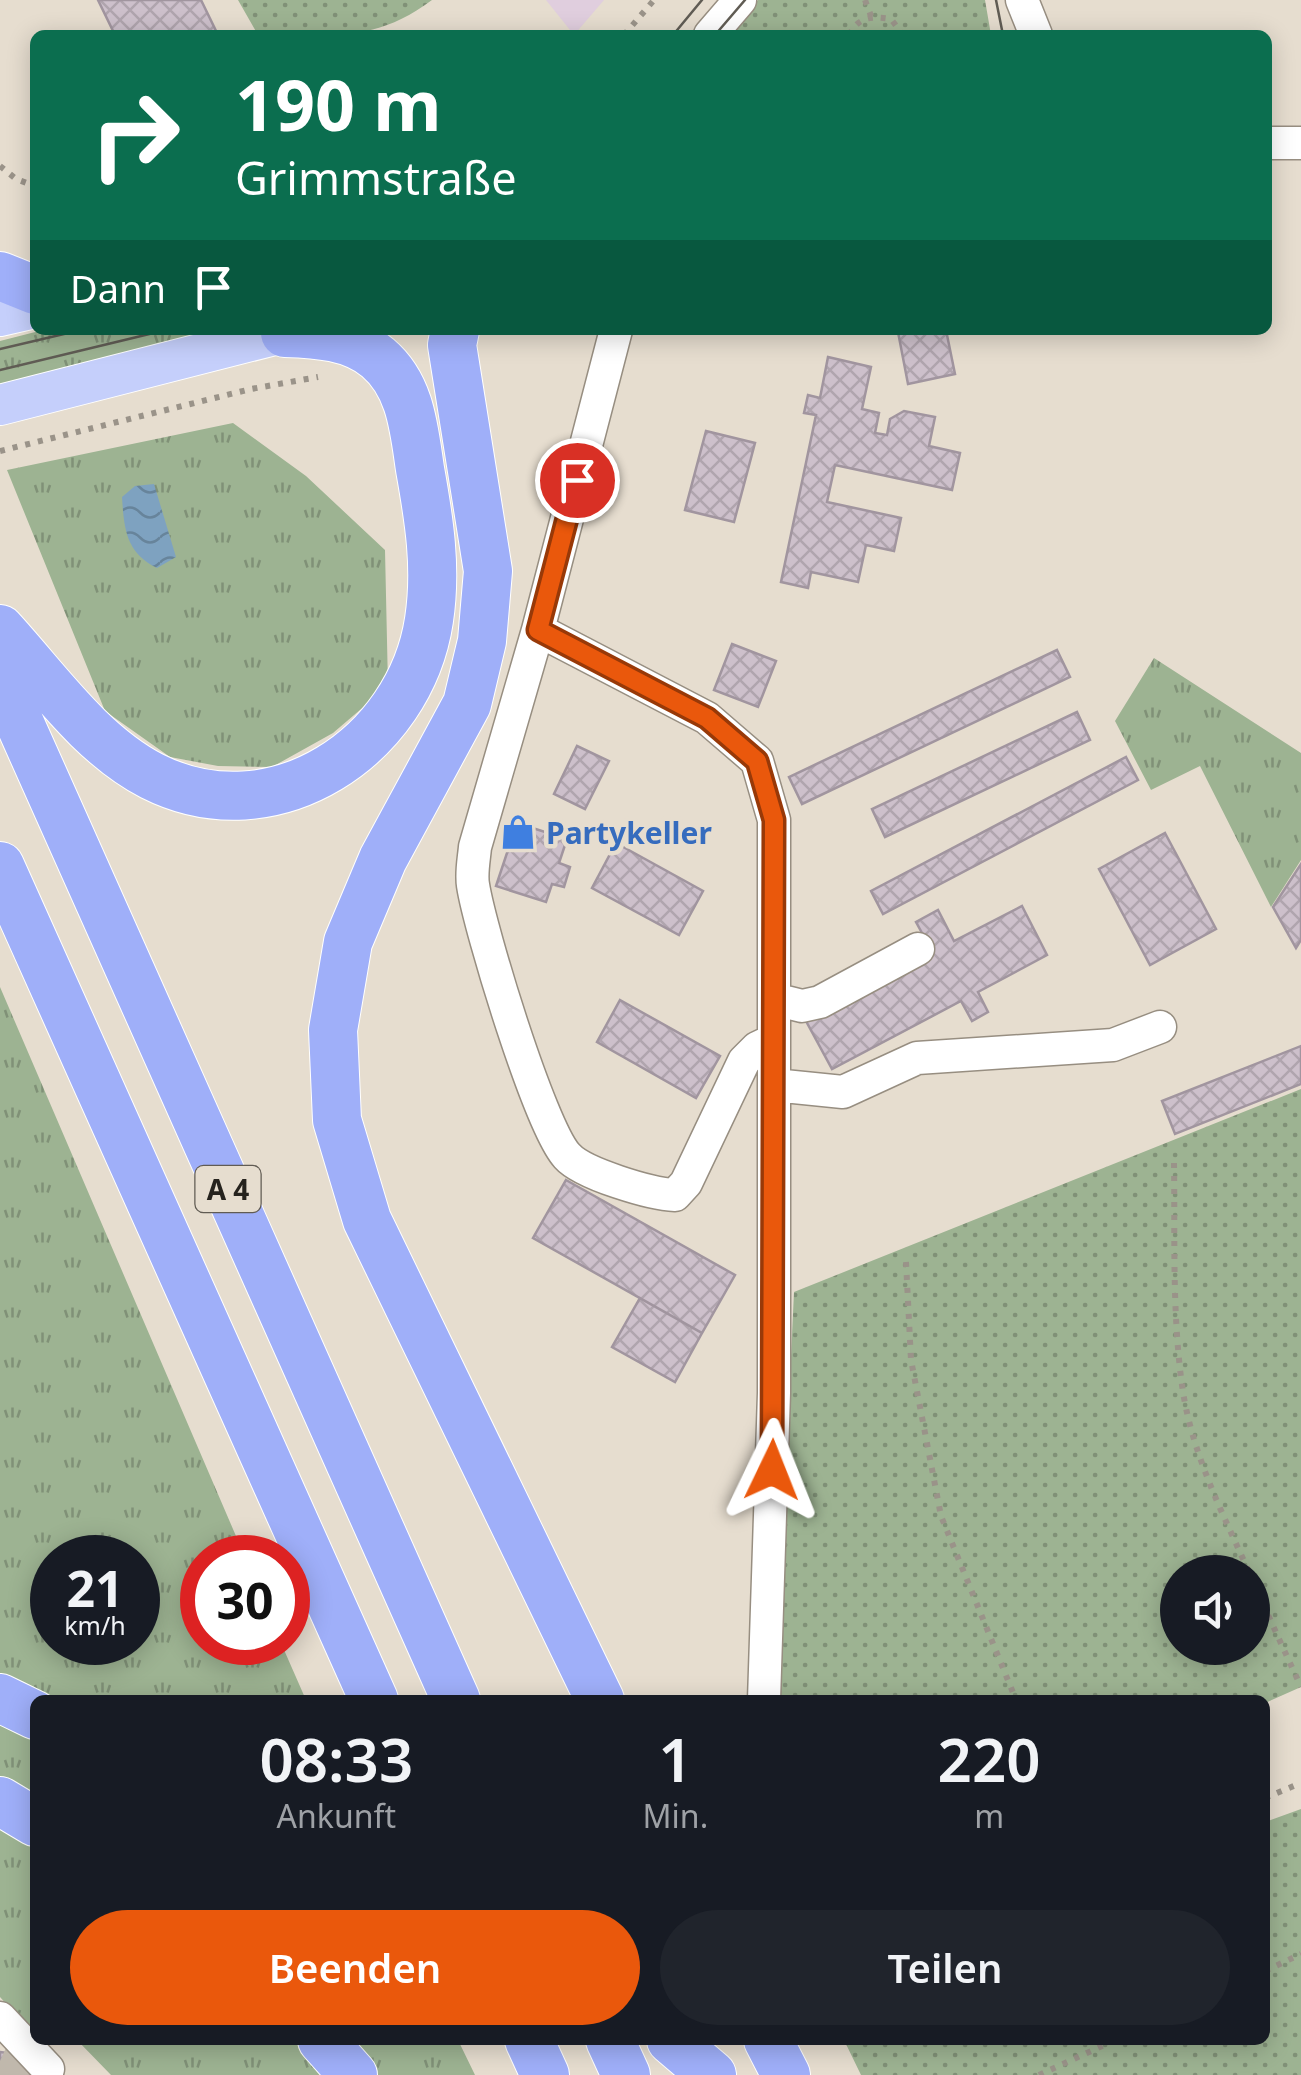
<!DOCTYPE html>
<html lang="de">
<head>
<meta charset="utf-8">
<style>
  body { margin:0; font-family:"Noto Sans",sans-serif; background:#20242c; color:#f1f3f6; height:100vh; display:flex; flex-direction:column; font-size:38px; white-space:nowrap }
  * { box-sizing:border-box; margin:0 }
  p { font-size:32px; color:#9ea1a6 }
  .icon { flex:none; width:55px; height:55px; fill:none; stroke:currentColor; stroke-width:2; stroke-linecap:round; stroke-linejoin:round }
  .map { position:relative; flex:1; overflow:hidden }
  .panel { position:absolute; left:30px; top:1695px; width:1240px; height:350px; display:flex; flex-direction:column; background:#171b24; border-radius:15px; box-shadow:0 5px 25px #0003 }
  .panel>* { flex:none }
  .hud { position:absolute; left:30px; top:30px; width:1242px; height:305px; border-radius:15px; box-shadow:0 5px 25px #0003; background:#0b6e4f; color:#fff; overflow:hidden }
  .buttons { position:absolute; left:1160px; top:1555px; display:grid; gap:20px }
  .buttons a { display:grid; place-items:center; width:110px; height:110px; border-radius:50%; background:#171b24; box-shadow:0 5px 25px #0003; font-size:50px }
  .speed { position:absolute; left:30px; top:1535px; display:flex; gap:20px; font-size:50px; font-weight:700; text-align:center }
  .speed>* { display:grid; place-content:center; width:130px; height:130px; border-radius:50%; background:#171b24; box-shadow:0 5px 25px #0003; line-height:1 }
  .speed small { font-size:25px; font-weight:400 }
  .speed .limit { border:15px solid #d22; background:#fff; color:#111 }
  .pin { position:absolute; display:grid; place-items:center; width:85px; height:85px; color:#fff; margin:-42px; border:5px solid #fff; border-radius:50%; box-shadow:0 2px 10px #0007 }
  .me { position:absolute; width:110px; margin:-55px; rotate:2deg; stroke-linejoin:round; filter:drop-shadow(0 0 8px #0008) }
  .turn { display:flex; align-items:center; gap:35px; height:210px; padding:0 40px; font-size:45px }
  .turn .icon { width:130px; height:130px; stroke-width:2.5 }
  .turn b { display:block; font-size:70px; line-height:85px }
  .then { display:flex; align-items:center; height:95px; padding:0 40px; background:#0003; gap:20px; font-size:38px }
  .eta { display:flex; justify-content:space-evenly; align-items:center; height:170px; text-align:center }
  .eta b { font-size:60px; font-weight:600; line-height:70px }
  .primary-button { display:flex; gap:20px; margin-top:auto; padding:20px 40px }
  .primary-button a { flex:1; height:115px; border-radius:60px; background:#ea580c; color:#fff; font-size:40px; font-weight:600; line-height:115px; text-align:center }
  .primary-button a+a { background:#20242c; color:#f1f3f6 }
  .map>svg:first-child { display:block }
  .education { fill:#e0cede }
  .grass { fill:url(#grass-tufts); fill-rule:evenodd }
  .park { fill:url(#park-dots); fill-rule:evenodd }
  .water { fill:url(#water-waves) }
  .building { fill:url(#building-cross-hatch); stroke:#a1959f; stroke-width:2.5 }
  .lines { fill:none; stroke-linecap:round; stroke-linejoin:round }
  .minor-tunnel { stroke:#c0b8ac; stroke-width:32; stroke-dasharray:32 16; stroke-linecap:butt }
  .minor-casing { stroke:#978e81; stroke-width:35 }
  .major-casing { stroke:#fff; stroke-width:42 }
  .highway-casing { stroke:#fff; stroke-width:50 }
  .path { stroke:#9a9389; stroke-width:6; stroke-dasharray:5 8; stroke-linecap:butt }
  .minor { stroke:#fff; stroke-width:32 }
  .major { stroke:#c5cffb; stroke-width:40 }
  .highway { stroke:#9faff9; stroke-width:48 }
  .tram { stroke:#605c54; stroke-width:2.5 }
  .route-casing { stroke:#983908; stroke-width:25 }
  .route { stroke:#ea580c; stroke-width:18 }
  .labels { text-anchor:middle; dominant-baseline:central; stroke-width:9; stroke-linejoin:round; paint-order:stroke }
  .shield { fill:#e6ddcf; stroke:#605b53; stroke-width:2.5 }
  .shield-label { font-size:28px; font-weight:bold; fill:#26231e }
  .shop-label { font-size:30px; font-weight:bold; fill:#366cbe; stroke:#e6ddcf; text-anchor:start }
</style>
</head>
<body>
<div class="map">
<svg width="1301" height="2075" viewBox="0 0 1301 2075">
  <defs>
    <pattern id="grass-tufts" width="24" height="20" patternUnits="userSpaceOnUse" patternTransform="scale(2.5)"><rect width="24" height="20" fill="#9db392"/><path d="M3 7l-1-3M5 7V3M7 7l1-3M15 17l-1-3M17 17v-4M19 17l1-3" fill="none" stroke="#809177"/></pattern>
    <pattern id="park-dots" width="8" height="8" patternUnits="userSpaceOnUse" patternTransform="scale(2.5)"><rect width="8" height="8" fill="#9db392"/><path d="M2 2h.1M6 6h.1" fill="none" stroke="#809177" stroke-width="1.8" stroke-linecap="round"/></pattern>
    <pattern id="water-waves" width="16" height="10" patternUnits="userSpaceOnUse" patternTransform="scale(2.5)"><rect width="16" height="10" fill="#7ea2c0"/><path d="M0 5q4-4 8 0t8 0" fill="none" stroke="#67849b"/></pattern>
    <pattern id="building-cross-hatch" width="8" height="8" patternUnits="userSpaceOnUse" patternTransform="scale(2.5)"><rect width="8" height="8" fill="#cdc0cb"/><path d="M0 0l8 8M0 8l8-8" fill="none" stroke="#b0a5ae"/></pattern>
  </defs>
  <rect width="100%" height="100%" fill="#e6ddcf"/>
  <path class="education" d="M546 0H604L574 35Z"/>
  <path class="grass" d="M43 330H219L0 385V341Z
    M233 423 306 476 385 550 388 686 333 733 272 767 218 766 170 757 105 711 7 470Z
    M1154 658 1301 753V860L1271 907 1200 766 1151 790 1115 721Z
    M0 987 245 1557 202 1558V1642L281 1643 306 1700H35V2036L0 1997ZM52 1558H138V1642H52Z
    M77 2040H458L475 2075H111Z"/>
  <path class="park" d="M238 0H432C373 44 328 35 258 35Z
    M758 0H985L991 35H728Z
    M1301 1089V1687L1265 1703 775 1700 794 1292ZM1178 1572H1252V1648H1178Z
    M1301 1809V2075H861L844 2040H1265V1822Z"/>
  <path class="water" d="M154 484 176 557 157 568C126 553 124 529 122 497L135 486Z"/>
  <path class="building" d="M98 0H201L218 35H115Z
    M946 330 955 374 908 384 898 332Z
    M828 357 871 367 862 409 879 413 875 433 887 435 890 419 904 411 935 417 929 446 960 453 952 490 835 465 827 502 901 518 894 551 866 545 858 582 811 572 808 588 781 582 816 415 804 413 808 395 820 398Z
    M706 431 755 443 734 522 685 510Z
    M732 644 776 661 758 707 714 690Z
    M1057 650 1070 677 802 804 789 777Z
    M1077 712 1090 740 885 837 872 809Z
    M577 746 609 761 585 809 554 794Z
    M1126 757 1138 780 883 914 871 891Z
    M517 823 567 839 559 863 570 867 564 887 552 884 546 902 496 886Z
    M1165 833 1216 929 1150 965 1099 869Z
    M616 843 703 891 679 935 592 888Z
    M1301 864V940L1296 948 1273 907Z
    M1022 906 1047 955 978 992 988 1012 972 1021 961 1001 832 1069 806 1021 933 953 916 922 938 910 954 941Z
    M620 1000 720 1056 696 1098 597 1042Z
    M1301 1046V1084L1175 1134 1162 1101Z
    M566 1180 735 1275 702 1333 533 1238Z
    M640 1298 702 1333 675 1382 612 1347Z
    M0 2052 14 2054 57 2075H0Z"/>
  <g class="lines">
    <path class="minor-tunnel" d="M0 2061 31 2075"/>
    <defs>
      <path id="minor" d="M1022 0 1036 35
        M710 35 740 0
        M1268 143H1301
        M616 330 538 630 475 847C474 859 471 873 473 885 480 930 540 1127 567 1156 583 1174 651 1194 675 1195L686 1183 744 1061 757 1048 774 1040
        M538 630 707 718 757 761 774 820V1393L764 1700
        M774 999 802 1006 820 1002 918 949
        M774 1085 843 1092 917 1058 1113 1045 1160 1027
        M0 2018 48 2069"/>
      <path id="major" d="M0 316 35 308
        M0 405 294 330"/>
      <path id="highway" d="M0 276 35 290
        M455 330 452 345 488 571 482 641 467 704 383 859 348 942 333 1030 337 1120 367 1220 600 1700
        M0 629C46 679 90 744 152 776 274 838 410 746 429 620 437 568 429 519 420 469 414 429 411 386 378 358 352 336 317 334 285 333
        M0 679 456 1700
        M0 866 374 1700
        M0 1698 35 1715
        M0 1801 35 1822
        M322 2040 353 2075
        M529 2040 545 2075
        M610 2040 626 2075
        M671 2040 712 2075
        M768 2040 786 2075"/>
    </defs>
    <use href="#minor" class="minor-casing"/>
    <use href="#major" class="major-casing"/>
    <use href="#highway" class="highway-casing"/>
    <path class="path" d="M865 0 871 16
      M624 35 654 0
      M849 35C859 16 872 16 891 19L903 35
      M0 166 16 179 35 186
      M0 451 251 389 318 377
      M1174 1163C1175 1237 1172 1312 1182 1385 1191 1452 1222 1512 1249 1572
      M906 1262 911 1360 941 1516 1016 1700
      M1252 1580 1301 1687
      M1265 1798 1301 1783
      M1265 1971 1301 1954
      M1039 2075 1115 2040"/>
    <use href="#minor" class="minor"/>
    <use href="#major" class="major"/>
    <use href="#highway" class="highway"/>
    <path class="tram" d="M996 0 1003 35
      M673 35 702 0
      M715 35 745 0
      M0 349 81 330
      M0 370 166 330"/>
  </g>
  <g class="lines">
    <defs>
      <path id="route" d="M577 480 538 630 707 718 757 761 774 820 772 1470"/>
    </defs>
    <use href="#route" class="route-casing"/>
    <use href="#route" class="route"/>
  </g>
  <defs>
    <symbol id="shop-bare" viewBox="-9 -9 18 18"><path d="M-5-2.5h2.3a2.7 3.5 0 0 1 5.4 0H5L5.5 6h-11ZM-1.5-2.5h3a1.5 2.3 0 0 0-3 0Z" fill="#3f7fe0" stroke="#e6ddcf" stroke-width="2.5" paint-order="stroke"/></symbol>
  </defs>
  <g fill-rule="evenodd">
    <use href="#shop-bare" x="493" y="807" width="50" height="50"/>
  </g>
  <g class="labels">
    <rect class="shield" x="195.5" y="1166" width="65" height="46" rx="8"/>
    <g class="shield-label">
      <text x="228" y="1189">A 4</text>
    </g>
    <g class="shop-label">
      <text x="546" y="832">Partykeller</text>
    </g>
  </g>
</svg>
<div class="buttons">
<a><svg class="icon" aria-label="sound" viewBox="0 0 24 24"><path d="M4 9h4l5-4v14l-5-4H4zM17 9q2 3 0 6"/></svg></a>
</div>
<div class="speed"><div>21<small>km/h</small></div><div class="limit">30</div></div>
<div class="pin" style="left:577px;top:480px;background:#d93025"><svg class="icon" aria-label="arrive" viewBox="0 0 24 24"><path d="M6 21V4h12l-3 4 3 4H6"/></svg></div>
<svg class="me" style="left:772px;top:1470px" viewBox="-20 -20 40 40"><path d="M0-17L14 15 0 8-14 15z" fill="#ea580c" stroke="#fff" stroke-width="4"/></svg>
<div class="hud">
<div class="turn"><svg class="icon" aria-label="right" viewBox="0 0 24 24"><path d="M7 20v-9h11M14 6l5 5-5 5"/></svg><div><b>190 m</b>Grimmstraße</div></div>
<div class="then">Dann<svg class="icon" aria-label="arrive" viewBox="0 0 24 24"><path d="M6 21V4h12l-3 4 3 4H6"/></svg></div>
</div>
<section class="panel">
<div class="eta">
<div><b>08:33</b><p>Ankunft</p></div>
<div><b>1</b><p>Min.</p></div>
<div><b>220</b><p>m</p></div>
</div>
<div class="primary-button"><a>Beenden</a><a>Teilen</a></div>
</section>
</div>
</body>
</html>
